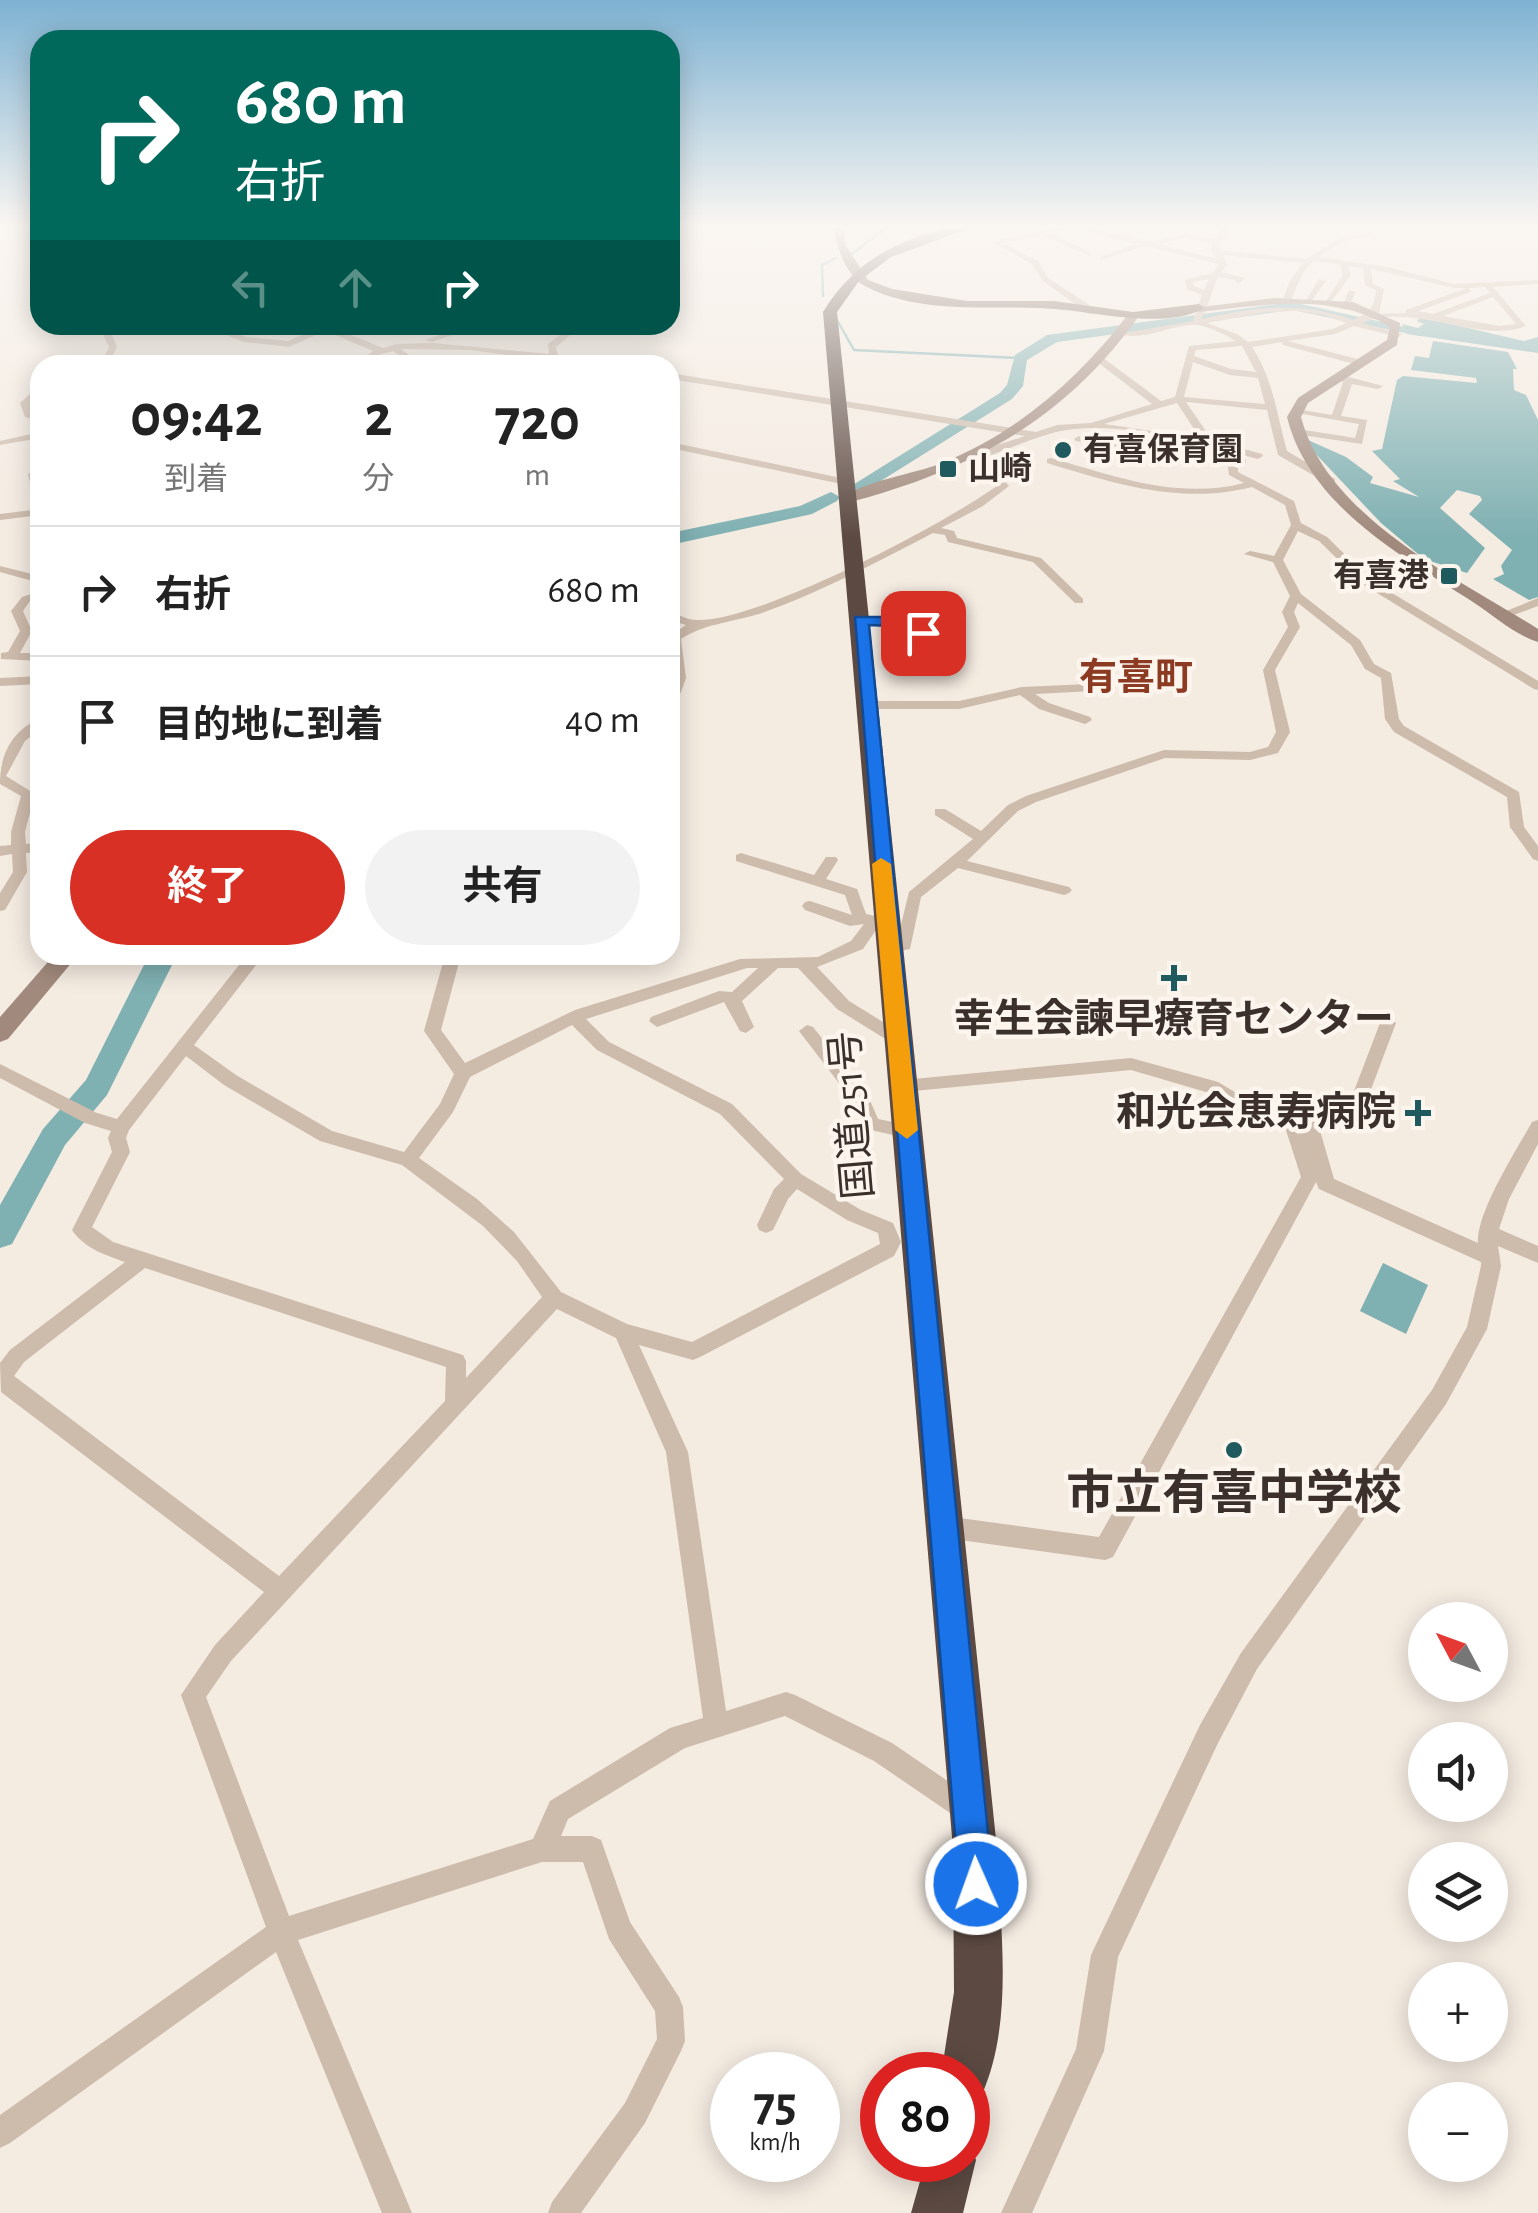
<!DOCTYPE html>
<html lang="ja">
<head>
<meta charset="utf-8">
<style>
  body { margin:0; font-family:"Alegreya Sans","Noto Sans JP",sans-serif; background:#f2f2f2; color:#222; height:100vh; display:flex; flex-direction:column; font-size:38px; white-space:nowrap }
  * { box-sizing:border-box; margin:0 }
  p { font-size:32px; color:#767676 }
  .icon { flex:none; width:55px; height:55px; fill:none; stroke:currentColor; stroke-width:2; stroke-linecap:round; stroke-linejoin:round }
  .map { position:relative; flex:1; overflow:hidden }
  .drawer { position:absolute; left:30px; top:355px; width:650px; height:610px; display:flex; flex-direction:column; background:#fff; border-radius:30px; box-shadow:0 5px 25px #0003 }
  .drawer>* { flex:none }
  .hud { position:absolute; left:30px; top:30px; width:650px; height:305px; border-radius:30px; box-shadow:0 5px 25px #0003; background:#00695c; color:#fff; overflow:hidden }
  .needle { width:65px; rotate:311deg }
  .controls { position:absolute; left:1408px; top:1602px; display:grid; gap:20px }
  .controls a { display:grid; place-items:center; width:100px; height:100px; border-radius:50%; background:#fff; box-shadow:0 5px 25px #0003; font-size:50px }
  .speed { position:absolute; left:710px; top:2052px; display:flex; gap:20px; font-size:50px; font-weight:700; text-align:center }
  .speed>* { display:grid; place-content:center; width:130px; height:130px; border-radius:50%; background:#fff; box-shadow:0 5px 25px #0003; line-height:1 }
  .speed small { font-size:25px; font-weight:400 }
  .speed .limit { border:15px solid #d22; background:#fff; color:#111 }
  .pin { position:absolute; display:grid; place-items:center; width:85px; height:85px; color:#fff; margin:-42px; border-radius:20px; box-shadow:0 5px 15px #0006 }
  .me { position:absolute; width:110px; margin:-55px; rotate:358deg; stroke-linejoin:round; filter:drop-shadow(0 0 8px #0008) }
  .turn { display:flex; align-items:center; gap:35px; height:210px; padding:0 40px; font-size:45px }
  .turn .icon { width:130px; height:130px; stroke-width:2.5 }
  .turn b { display:block; font-size:70px; line-height:85px }
  .lanes { display:flex; align-items:center; height:95px; padding:0 40px; background:#0003; justify-content:center; gap:50px; direction:ltr }
  .lanes .off { opacity:.35 }
  .eta { display:flex; justify-content:space-evenly; align-items:center; height:170px; text-align:center }
  .eta b { font-size:60px; font-weight:700; line-height:70px }
  .cta { display:flex; gap:20px; margin-top:auto; padding:20px 40px }
  .cta a { flex:1; height:115px; border-radius:60px; background:#d93025; color:#fff; font-size:40px; font-weight:700; line-height:115px; text-align:center }
  .cta a+a { background:#f2f2f2; color:#222 }
  ul { padding:0; list-style:none }
  li { display:flex; align-items:center; gap:30px; height:130px; padding:0 40px; border-top:2px solid #e0e0e0 }
  li div { flex:1 }
  li b { display:block; font-size:38px }
  li em { font-style:normal }
  .map>svg:first-child { display:block }
  .water { fill:#7fb0b2 }
  .lines { fill:none; stroke-linecap:round; stroke-linejoin:round }
  .stream { stroke:#7fb0b2; stroke-width:2.5 }
  .river { fill:#7fb0b2; fill-rule:evenodd }
  .street { fill:#cdbbac; fill-rule:evenodd }
  .secondary { fill:#a18a7d; fill-rule:evenodd }
  .primary { fill:#7d675c; fill-rule:evenodd }
  .highway { fill:#5c4a42; fill-rule:evenodd }
  .route { fill:#1a73e8; stroke:#114b97; stroke-width:2.5 }
  .slow { fill:#f59e0b }
  .poi-dot { fill:#1f5a5e; stroke:#fbf5ee; stroke-width:4 }
  .labels { text-anchor:middle; dominant-baseline:central; stroke-width:9; stroke-linejoin:round; paint-order:stroke }
  .far-poi-label { font-size:32px; font-weight:bold; fill:#3b302b; stroke:#fbf5ee; text-anchor:start }
  .far-quarter-label { font-size:38px; font-weight:bold; fill:#8c3b22; stroke:#fbf5ee }
  .poi-label { font-size:40px; font-weight:bold; fill:#3b302b; stroke:#fbf5ee }
  .street-label { font-size:40px; fill:#3b302b; stroke:#fbf5ee }
  .near-poi-label { font-size:48px; font-weight:bold; fill:#3b302b; stroke:#fbf5ee }
</style>
</head>
<body>
<div class="map">
<svg width="1538" height="2213" viewBox="0 0 1538 2213">
  <rect width="100%" height="100%" fill="#f4ebe1"/>
  <path class="water" d="M1421 317 1524 341 1538 337V353L1407 334 1402 324 1418 328 1424 324 1417 321Z
    M1433 341 1508 352 1517 369H1513L1514 390 1526 395 1538 420V597L1529 600 1493 579 1504 574 1501 566 1512 550 1469 514 1482 500 1480 496 1457 490 1440 508 1485 548 1467 573 1424 559 1381 523 1312 450 1308 440 1346 457 1373 477 1370 483 1419 497 1393 481 1400 479 1372 451 1382 449 1397 380 1403 376 1477 383 1476 378 1411 370 1415 356 1429 358Z
    M1383 1263 1428 1285 1406 1334 1360 1311Z"/>
  <g class="lines">
    <path class="stream" d="M852 254 886 228
      M823 296 822 265 836 258
      M837 320 854 350 1020 358"/>
    <path class="river" d="M1292 302 1427 332 1420 336 1292 310 1057 342 1027 360 1023 386 1012 399 863 492 848 488 1000 393 1007 385 1015 355 1047 335Z
      M831 492 840 497 837 501 812 514 670 545V533L800 506Z
      M149 955H177L107 1095 65 1145 12 1244 0 1248V1205L43 1129 86 1080Z"/>
    <path class="street" d="M1055 228H1070L1050 233 1090 252V256L1042 235 1003 243 1038 261 1048 278 1088 304 1095 314H1089L1043 281 1032 264 992 242Z
      M1078 228H1091L1150 242 1184 234 1215 239 1221 228H1229L1219 245 1221 250 1306 259 1340 238 1372 231 1375 235 1345 241 1318 257 1388 267 1454 284 1538 280V284L1493 287 1526 326C1482 345 1412 301 1362 323L1402 334 1398 337 1354 326 1335 334 1288 341 1365 361 1362 366 1283 345 1282 342 1252 347C1273 378 1277 416 1287 451L1335 479V483H1327L1278 455 1267 410 1186 402 1212 440 1262 454 1263 456 1258 459C1202 443 1113 418 1056 432 1033 438 1011 448 989 456L988 462 1009 486 983 506 941 528 954 531 957 538 1041 558 1083 599V603H1075L1033 562 948 542 945 535 933 533C877 562 821 592 762 613 735 622 705 623 681 639L686 678 681 692 675 702 670 703 673 678 670 636 686 625 670 620V612C680 615 689 621 699 620 762 620 945 524 998 485L978 462 979 455 975 452 1025 436 670 379V373L1036 432 1057 425 1091 423 1152 404 1096 361V357H1102L1161 401 1175 397 1189 346 1236 341C1226 335 1210 327 1198 325 1177 322 1145 342 1119 334L1193 321 1202 295 1187 289 1185 280 1213 273 1219 264 1145 246 1101 260V256L1136 244ZM1184 238 1212 243V252L1217 259 1158 244ZM1223 255 1302 263 1288 285 1283 300 1287 302 1291 300 1303 273 1313 261 1340 264 1343 275 1324 304 1328 306 1351 275 1348 266 1363 268 1365 285 1376 290C1374 308 1370 313 1353 320 1301 301 1255 307 1202 319L1218 277 1236 280 1235 282 1239 284 1245 278 1221 272 1227 265ZM1371 269 1454 288H1467L1406 310V313L1379 314 1384 289 1373 284ZM1209 279 1204 290 1194 286 1193 282ZM1485 287 1490 293 1433 314 1418 311 1471 292 1469 288ZM1493 297 1516 324 1500 326 1443 316ZM1297 311 1324 315 1346 323 1333 329 1248 342 1237 334 1207 323 1268 312ZM1242 346 1256 372 1231 369 1194 356 1196 350ZM1193 362 1230 375 1258 378 1265 404 1184 397ZM1177 403 1200 438 1104 424Z
      M1319 279 1326 281 1310 303H1304Z
      M1349 290 1356 292 1347 309H1341Z
      M87 325 109 328 117 347 108 365H100L109 347 101 330Z
      M166 325 199 329H220V325H228L229 330 246 337 288 341 314 330 334 328 383 348 396 344 433 343 549 354 548 344 573 325H582L556 347 558 355 604 365 555 362 471 350 401 349 423 365H413L393 351 378 355 366 365H357L373 351 333 334H318L289 347 244 342 224 334 199 335Z
      M469 325H482L432 342 425 340Z
      M1341 375 1383 386 1378 389 1352 384 1341 416 1367 420 1362 444 1295 434V430L1298 429 1355 438 1359 424 1291 412 1296 409 1332 415 1343 382 1336 378Z
      M40 385V393L30 403 32 413 40 416V422L25 417 20 403Z
      M40 432V438L0 445V441Z
      M1079 436 1232 462 1246 459V463L1238 466V472L1294 501 1301 523 1327 537 1372 581 1538 681V690L1534 689 1364 585 1319 541 1298 531 1283 560 1301 594 1360 640 1374 664 1391 673 1399 719 1404 726 1519 792 1524 827 1538 846V861L1533 859 1510 827 1507 797 1394 732 1385 719 1381 678 1365 669 1351 645 1298 603 1294 612 1300 627 1275 670 1290 732 1278 753 1250 760 1165 758 1036 802 1018 811 967 861 1069 887 1072 890 1069 893 1064 895 958 868 921 897 910 949 890 953 884 952 882 948 884 944 897 941 909 892 973 839 935 815V809H945L981 831 1008 805 1026 796 1164 750 1250 752 1268 747 1276 732 1263 670 1288 627 1282 612 1290 596 1273 562 1244 554 1250 551 1274 556 1291 525 1285 505 1252 487C1181 505 1116 484 1047 463V459L1051 458C1115 476 1177 500 1244 483L1229 475 1228 467 1076 441 1074 439Z
      M670 442 846 479 851 482 846 485 670 448Z
      M33 471 38 474 40 507 35 504 28 474Z
      M40 509V515L0 520V514Z
      M0 566 40 576V583L0 572Z
      M40 591V598L30 601 23 611 32 631 20 653H40V661L1 659V653L8 652 20 631 11 611 22 597Z
      M1538 598V606L1500 620 1494 616Z
      M861 616 893 617 929 633 923 637 891 625 857 623 855 620Z
      M40 676V684L0 686V678Z
      M1089 684 1095 688 1093 691 1035 694 1049 703 1090 717 1092 720 1085 724 1039 709 1020 695 959 709H867L861 705 867 701H959L1022 687Z
      M40 718V729L25 741 6 776 35 794 25 832 26 844 40 842V852L26 853 27 872 5 910 0 911V893L13 872 12 854 0 856V846L11 845V832L21 796 0 784C0 754 12 731 40 718Z
      M741 853 814 875 826 857H836L838 860 826 879 857 889 866 914 890 919 893 923 885 928 878 927 863 949 817 967 849 1001 904 1035 906 1039 898 1045 892 1043 837 1009 798 968H778L742 1001 754 1027 746 1033 740 1031 724 1002 657 1027 649 1021 651 1017 719 991 732 992 758 968H747L586 1019 609 1042 732 1104 801 1174 861 1210 893 1223 901 1242 894 1256 700 1357 693 1360 639 1345 688 1452 726 1711 786 1692 795 1695 892 1743 977 1801 981 1810 977 1819 968 1823 959 1819 874 1761 785 1716 685 1748 568 1819 561 1836H592L601 1840 630 1922 679 1997 683 2007 685 2041 681 2051 645 2123 581 2213H548L552 2202 625 2103 657 2039 655 2011 609 1939 583 1862H542L298 1940 412 2213H382L276 1952 10 2143 0 2148V2115L266 1927 181 1695 215 1645 264 1592 1 1392 0 1363 10 1350 125 1262C105 1255 84 1248 72 1230L112 1152 108 1138 111 1131 85 1123 0 1078V1064L97 1113 117 1119 247 955H264L194 1045 236 1075 332 1131 404 1152 440 1104 454 1074 424 1031 445 955H461L441 1030 465 1063 575 1010 740 959 818 957 851 941 864 924 850 926 805 910 802 906 805 902 810 901 852 915 845 895 736 861V855ZM572 1025 597 1050 720 1114 784 1179 774 1189 757 1225 759 1230 766 1233 773 1230 788 1199 797 1189 847 1220 878 1233 880 1244 692 1342 627 1324 561 1292 514 1232 477 1199 419 1158 453 1112 470 1077ZM186 1056 224 1085 320 1141 402 1165 483 1226 517 1261 542 1297 466 1378V1361L463 1355 113 1242 92 1227 130 1152 126 1138 129 1130ZM145 1268 446 1367 445 1401 279 1576 14 1376 24 1362ZM557 1309 616 1338 666 1452 703 1718 670 1728 550 1801 533 1839 289 1916 206 1697 231 1661Z
      M415 955H442L434 960 417 959Z
      M1388 1017 1396 1023 1367 1100 1345 1118 1319 1127 1334 1179 1478 1243C1476 1213 1516 1151 1532 1122L1538 1120V1144L1509 1199 1499 1229 1538 1246V1263L1498 1246 1501 1266 1487 1329 1446 1404 1257 1669 1218 1743 1118 1957 1104 2051 1032 2213H1001L1076 2049 1091 1955 1200 1725 1241 1653 1432 1390 1467 1327 1481 1266V1262L1319 1189 1316 1182 1113 1557 1105 1560 945 1538 937 1535 934 1527 937 1519 945 1516 1099 1537 1301 1177 1285 1127 1241 1113 1206 1092 1131 1070 903 1092 894 1086 903 1080 1131 1058 1218 1082 1253 1103 1292 1116H1310L1333 1108 1354 1091 1380 1023Z
      M807 1025 813 1027 868 1096 878 1119 913 1126 916 1131 913 1136 907 1138 866 1129 855 1104 799 1031Z"/>
    <path class="secondary" d="M1274 298 1353 302 1400 323 1397 345 1308 403 1301 417C1327 517 1457 578 1538 629V642C1515 635 1493 615 1473 602 1402 556 1309 506 1287 417L1298 398 1387 340 1390 327C1333 292 1263 305 1199 312L1193 308Z
      M1129 313 1139 316C1064 421 969 471 847 503L840 499C866 480 911 475 942 463 1017 433 1080 378 1129 313Z
      M54 955H78L8 1039 0 1042V1017Z"/>
    <path class="primary" d="M835 228H845V244L868 280 892 289 967 301H1054L1133 312 1199 304 1205 308C1166 330 1097 312 1054 309 992 304 922 316 865 286 848 278 835 246 835 228Z"/>
    <path class="highway" d="M949 228H971L891 257 859 281 837 312 997 1849C1000 1927 1014 2019 983 2092L968 2099V2075H941L954 1992 953 1849 823 312C853 263 894 241 949 228Z
      M969 2142 976 2160 963 2213H911L926 2160H968Z"/>
  </g>
  <linearGradient id="sky" x2="0" y2="1"><stop stop-color="#7eb2d2"/><stop offset="0.42" stop-color="#faf6f2"/><stop offset="1" stop-color="#faf6f2" stop-opacity="0"/></linearGradient>
  <rect width="1538" height="538" fill="url(#sky)"/>
  <path class="route" d="M855 617H893L931 633 923 638 891 626 869 625 993 1884 988 1897 976 1902 964 1897 959 1884Z"/>
  <path class="slow" d="M881 858 891 864 918 1130 907 1139 895 1130 872 864Z"/>
  <g class="poi-dot">
    <circle cx="1063" cy="450" r="10"/>
    <rect x="938" y="459" width="20" height="20" rx="5"/>
    <rect x="1439" y="566" width="20" height="20" rx="5"/>
    <path d="M1169 963h10v10h10v10h-10v10h-10v-10h-10v-10h10z"/>
    <path d="M1413 1098h10v10h10v10h-10v10h-10v-10h-10v-10h10z"/>
    <circle cx="1234" cy="1450" r="10"/>
  </g>
  <g class="labels">
    <g class="far-poi-label">
      <text x="1083" y="450">有喜保育園</text>
      <text x="968" y="469">山崎</text>
      <text x="1429" y="576" text-anchor="end">有喜港</text>
    </g>
    <g class="far-quarter-label">
      <text x="1136" y="679">有喜町</text>
    </g>
    <g class="poi-label">
      <text x="1174" y="1020">幸生会諫早療育センター</text>
      <text x="1396" y="1113" text-anchor="end">和光会恵寿病院</text>
    </g>
    <g class="street-label">
      <text transform="translate(853 1115) rotate(-95)">国道251号</text>
    </g>
    <g class="near-poi-label">
      <text x="1234" y="1495">市立有喜中学校</text>
    </g>
  </g>
</svg>
<div class="controls">
<a><svg class="needle" viewBox="-14 -14 28 28"><path d="M0-13l5 13h-10z" fill="#e53935"/><path d="M0 13l5-13h-10z" fill="#767676"/></svg></a>
<a><svg class="icon" aria-label="sound" viewBox="0 0 24 24"><path d="M4 9h4l5-4v14l-5-4H4zM17 9q2 3 0 6"/></svg></a>
<a><svg class="icon" aria-label="layers" viewBox="0 0 24 24"><path d="M12 4l9 5-9 5-9-5zM3 14l9 5 9-5"/></svg></a>
<a>+</a>
<a>−</a>
</div>
<div class="speed"><div>75<small>km/h</small></div><div class="limit">80</div></div>
<div class="pin" style="left:923px;top:633px;background:#d93025"><svg class="icon" aria-label="arrive" viewBox="0 0 24 24"><path d="M6 21V4h12l-3 4 3 4H6"/></svg></div>
<svg class="me" style="left:976px;top:1884px" viewBox="-20 -20 40 40"><circle r="17" fill="#1a73e8" stroke="#fff" stroke-width="3"/><path d="M0-11L8 9 0 5-8 9z" fill="#fff"/></svg>
<div class="hud">
<div class="turn"><svg class="icon" aria-label="right" viewBox="0 0 24 24"><path d="M7 20v-9h11M14 6l5 5-5 5"/></svg><div><b>680 m</b>右折</div></div>
<div class="lanes"><svg class="icon off" aria-label="left" viewBox="0 0 24 24"><path d="M17 20v-9H6M10 6l-5 5 5 5"/></svg><svg class="icon off" aria-label="ahead" viewBox="0 0 24 24"><path d="M12 20V5M6 11l6-6 6 6"/></svg><svg class="icon" aria-label="right" viewBox="0 0 24 24"><path d="M7 20v-9h11M14 6l5 5-5 5"/></svg></div>
</div>
<section class="drawer">
<div class="eta">
<div><b>09:42</b><p>到着</p></div>
<div><b>2</b><p>分</p></div>
<div><b>720</b><p>m</p></div>
</div>
<ul>
<li><svg class="icon" aria-label="right" viewBox="0 0 24 24"><path d="M7 20v-9h11M14 6l5 5-5 5"/></svg><div><b>右折</b></div><em>680 m</em></li>
<li><svg class="icon" aria-label="arrive" viewBox="0 0 24 24"><path d="M6 21V4h12l-3 4 3 4H6"/></svg><div><b>目的地に到着</b></div><em>40 m</em></li>
</ul>
<div class="cta"><a>終了</a><a>共有</a></div>
</section>
</div>
</body>
</html>
